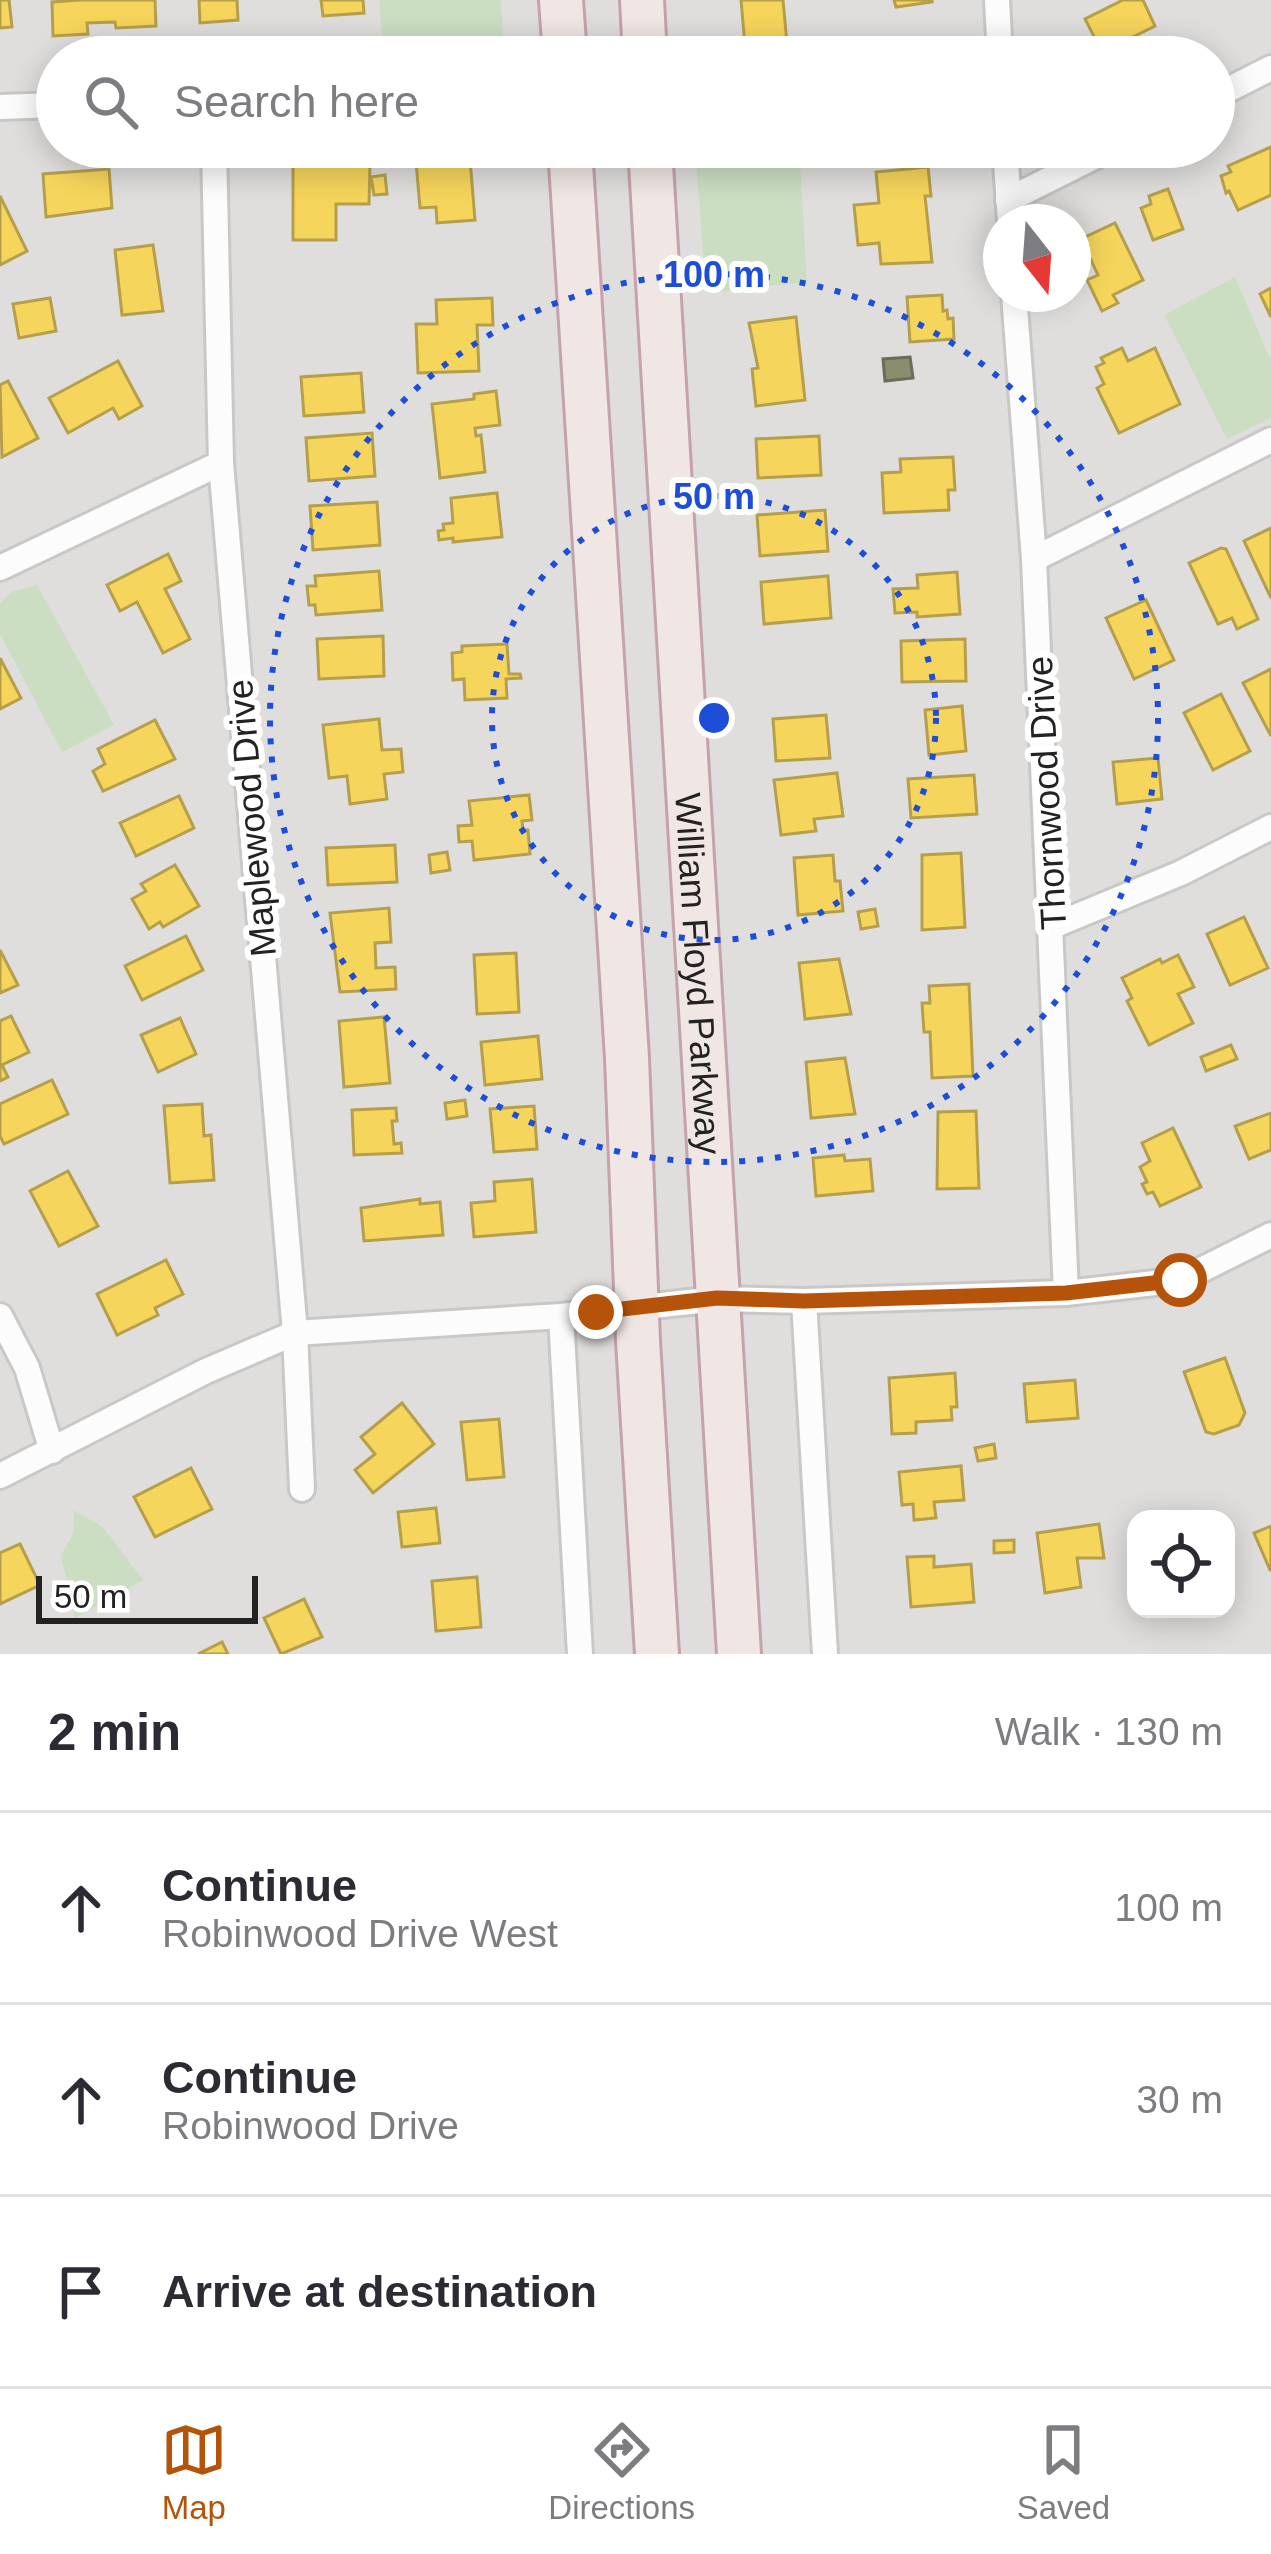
<!DOCTYPE html>
<html lang="en">
<head>
<meta charset="utf-8">
<style>
  :root { --surface:#fff; --page:#f7f7f7; --text:#2b2b33; --muted:#7c7c81; --line:#e1e1e2; --accent:#b45309 }
  body { margin:0; font-family:Arial,sans-serif; background:var(--page); color:var(--text) }
  .controls { position:absolute; right:36px; bottom:36px; display:grid; overflow:hidden; border-radius:24px; box-shadow:0 6px 30px #0003 }
  .controls button { width:108px; height:108px; display:grid; place-items:center; padding:0; border:0; border-bottom:3px solid var(--line); background:var(--surface); color:var(--text); font:60px sans-serif }
  .compass { position:absolute; left:983px; top:204px; width:108px; height:108px; border-radius:50%; background:var(--surface); box-shadow:0 6px 30px #0003; rotate:163deg }
  .scale { position:absolute; left:36px; bottom:30px; width:222px; box-sizing:border-box; padding-left:12px; border:6px solid #222; border-top:0; font-size:33px; line-height:42px; white-space:nowrap; color:#222; -webkit-text-stroke:9px #fff; paint-order:stroke }
  .stop { position:absolute; width:36px; height:36px; margin:-27px; border:9px solid #b45309; border-radius:50%; background:#fff }
  .stop.end { background:#b45309; border-color:#fff; box-shadow:0 3px 12px #0008 }
  .list { margin:0; padding:0; list-style:none }
  h2 { display:flex; justify-content:space-between; align-items:center; height:156px; margin:0; padding:0 48px; font-size:51px }
  h2 small { font-size:39px; font-weight:400; color:var(--muted) }
  .list li { display:grid; grid-template-columns:78px 1fr auto; gap:36px; align-items:center; box-sizing:border-box; height:192px; padding:0 48px; border-top:3px solid var(--line) }
  .list b { display:block; font-size:45px; white-space:nowrap }
  .list p { margin:0; font-size:39px; white-space:nowrap; color:var(--muted) }
  .list em { font-size:39px; font-style:normal; color:var(--muted) }
  .icon { flex:none; width:66px; height:66px; fill:none; stroke:currentColor; stroke-width:2; stroke-linecap:round; stroke-linejoin:round }
  .map { position:relative; flex:none; width:1271px; height:1654px; overflow:hidden }
  .search { position:absolute; background:var(--surface); box-shadow:0 6px 30px #0003; left:36px; right:36px; top:36px; height:132px; display:flex; align-items:center; gap:30px; box-sizing:border-box; padding:0 42px; border-radius:66px; color:var(--muted); font-size:45px }
  .sheet { height:732px; background:var(--surface) }
  nav { display:flex; justify-content:space-around; align-items:center; box-sizing:border-box; height:168px; border-top:3px solid var(--line); background:var(--surface); font-size:33px; color:var(--muted) }
  nav a { display:grid; justify-items:center; gap:6px }
  nav .on { color:var(--accent) }
  .map>svg:first-child { display:block }
  .residential { fill:#dfdedc; fill-rule:evenodd }
  .forest { fill:#cbdec1 }
  .homes { fill:#f6d55c; stroke:#b69f4b; stroke-width:3 }
  .industry { fill:#8c8c6e; stroke:#6c6c57; stroke-width:3 }
  .lines { fill:none; stroke-linecap:round; stroke-linejoin:round }
  .minor-casing { stroke:#c9c8c7; stroke-width:30 }
  .trunk-casing { stroke:#c5a2ac; stroke-width:48 }
  .minor { stroke:#fdfcfc; stroke-width:24 }
  .trunk { stroke:#f0e6e4; stroke-width:42 }
  .route { stroke:#b45309; stroke-width:15 }
  .ring { fill:none; stroke:#1d4ed8; stroke-width:6; stroke-dasharray:6 12 }
  .labels { text-anchor:middle; stroke-width:12; stroke-linejoin:round; paint-order:stroke }
  .street-label { font-size:36px; fill:#222; stroke:#fff }
  .centre { fill:#1d4ed8; stroke:#fff; stroke-width:6 }
  .ring-label { font-size:36px; text-anchor:middle; font-weight:bold; fill:#1d4ed8; stroke:#fff; stroke-width:12; stroke-linejoin:round; paint-order:stroke }
</style>
</head>
<body>
<div class="map">
<svg width="1271" height="1654" viewBox="0 0 1271 1654">
  <rect width="100%" height="100%" fill="#f0eeeb"/>
  <!-- residential -->
  <path class="residential" d="M0,0H1271V1654H0ZM57,57H1214V147H57ZM1001,222H1073V294H1001ZM1136,1519H1226V1609H1136Z"/>
  <!-- forest -->
  <g class="forest">
    <polygon points="379,0 501,0 504,52 384,57"/>
    <polygon points="695,147 799,147 807,282 706,293"/>
    <polygon points="1235,277 1271,361 1271,418 1227,439 1164,315"/>
    <polygon points="37,585 114,725 62,752 0,634 0,604 11,592"/>
    <polygon points="73,1510 103,1527 143,1580 75,1618 61,1555 74,1532"/>
  </g>
  <!-- homes -->
  <g class="homes">
    <polygon points="0,0 9,0 12,27 0,28"/>
    <polygon points="81,0 155,0 156,26 116,28 115,22 87,23 88,34 53,36 52,2"/>
    <polygon points="199,0 237,0 238,20 200,23"/>
    <polygon points="321,0 363,0 364,13 323,16"/>
    <polygon points="741,0 783,0 787,43 745,46"/>
    <polygon points="894,0 932,0 932,2 896,7"/>
    <polygon points="1123,0 1143,0 1155,26 1102,52 1085,19"/>
    <polygon points="469,147 475,220 437,223 436,207 420,208 415,150"/>
    <polygon points="1271,147 1271,195 1238,210 1229,191 1226,193 1221,176 1231,172 1228,166"/>
    <polygon points="293,162 370,163 369,204 336,204 336,240 293,240"/>
    <polygon points="928,167 931,196 925,196 932,262 881,264 879,243 858,245 854,205 879,203 876,172"/>
    <polygon points="109,169 112,208 46,217 43,174"/>
    <polygon points="385,175 387,194 374,195 371,177"/>
    <polygon points="1168,189 1183,229 1153,240 1141,208 1151,204 1149,196"/>
    <polygon points="0,196 27,251 0,265"/>
    <polygon points="1115,223 1143,280 1113,295 1118,303 1102,311 1087,280 1098,275 1081,239"/>
    <polygon points="153,245 163,311 122,315 115,250"/>
    <polygon points="1271,288 1271,317 1260,294"/>
    <polygon points="942,295 943,311 947,310 948,319 953,318 954,339 910,342 907,297"/>
    <polygon points="50,298 56,331 19,338 13,304"/>
    <polygon points="492,298 493,325 477,325 479,371 418,373 416,324 437,324 436,300"/>
    <polygon points="796,317 805,400 756,406 752,369 758,368 749,323"/>
    <polygon points="1122,348 1128,361 1155,348 1180,404 1119,433 1097,388 1104,384 1096,367 1104,363 1101,358"/>
    <polygon points="118,361 142,406 119,419 113,408 68,433 49,398"/>
    <polygon points="361,373 364,412 304,416 301,377"/>
    <polygon points="8,381 38,438 2,457 0,385"/>
    <polygon points="496,391 500,425 475,428 476,436 481,435 485,472 440,478 432,404 474,399 474,394"/>
    <polygon points="372,433 375,476 309,481 306,438"/>
    <polygon points="819,436 821,475 758,478 756,439"/>
    <polygon points="953,457 955,490 948,490 949,510 884,513 882,473 901,472 900,459"/>
    <polygon points="497,493 502,537 453,542 453,538 439,540 438,531 444,530 443,524 453,523 451,498"/>
    <polygon points="377,502 380,545 313,550 310,506"/>
    <polygon points="825,510 828,551 760,556 757,515"/>
    <polygon points="1271,528 1271,598 1244,541"/>
    <polygon points="1221,548 1226,549 1258,619 1237,629 1232,618 1218,624 1189,563"/>
    <polygon points="168,554 181,581 165,589 190,639 163,653 137,602 120,611 107,585"/>
    <polygon points="379,571 382,610 316,615 315,605 309,605 307,586 316,586 315,576"/>
    <polygon points="957,572 960,614 917,617 917,612 895,613 893,589 918,588 917,575"/>
    <polygon points="828,576 831,618 764,624 761,582"/>
    <polygon points="1146,600 1174,660 1134,679 1106,618"/>
    <polygon points="383,636 384,676 319,679 317,639"/>
    <polygon points="965,639 966,681 902,682 901,641"/>
    <polygon points="507,644 509,674 520,674 521,678 506,679 507,698 465,700 464,679 453,680 452,653 462,652 462,646"/>
    <polygon points="0,658 21,698 0,709"/>
    <polygon points="1271,669 1271,736 1243,683"/>
    <polygon points="1221,694 1250,751 1213,770 1184,713"/>
    <polygon points="962,706 966,751 929,755 925,710"/>
    <polygon points="826,715 830,758 776,761 773,719"/>
    <polygon points="379,719 382,750 401,749 403,772 384,774 387,799 350,804 347,776 329,778 323,725"/>
    <polygon points="155,720 175,759 103,791 93,771 105,764 98,749"/>
    <polygon points="1158,758 1162,799 1117,804 1113,762"/>
    <polygon points="837,773 843,816 814,819 816,831 781,835 774,780"/>
    <polygon points="974,775 977,814 911,818 908,779"/>
    <polygon points="529,795 532,820 522,821 523,830 528,830 530,854 474,860 472,841 459,842 458,826 472,825 469,801"/>
    <polygon points="179,796 194,828 136,856 120,823"/>
    <polygon points="395,845 397,882 328,885 326,848"/>
    <polygon points="447,852 450,870 431,873 429,855"/>
    <polygon points="961,853 965,927 922,930 922,855"/>
    <polygon points="833,855 835,881 840,881 843,911 798,915 794,858"/>
    <polygon points="175,865 199,906 163,927 160,922 149,929 132,899 146,891 141,884"/>
    <polygon points="389,908 391,942 375,943 376,968 395,967 396,989 340,992 330,913"/>
    <polygon points="875,909 878,926 861,929 858,912"/>
    <polygon points="1244,917 1268,968 1230,985 1207,934"/>
    <polygon points="186,936 203,970 142,1000 125,966"/>
    <polygon points="0,950 18,985 0,993"/>
    <polygon points="516,953 519,1012 477,1014 474,955"/>
    <polygon points="1178,955 1194,987 1178,994 1193,1023 1149,1045 1127,1001 1132,998 1122,978 1160,959 1162,963"/>
    <polygon points="839,959 851,1014 805,1019 799,963"/>
    <polygon points="969,984 973,1076 932,1078 930,1032 924,1032 922,1003 930,1003 929,986"/>
    <polygon points="11,1016 29,1052 2,1065 8,1077 0,1081 0,1021"/>
    <polygon points="384,1017 390,1083 344,1087 339,1021"/>
    <polygon points="180,1018 196,1054 158,1072 141,1035"/>
    <polygon points="538,1036 542,1079 485,1085 481,1042"/>
    <polygon points="1231,1045 1237,1059 1206,1071 1201,1057"/>
    <polygon points="845,1058 855,1114 811,1118 806,1062"/>
    <polygon points="52,1080 68,1114 4,1144 0,1136 0,1104"/>
    <polygon points="465,1100 467,1116 447,1119 445,1103"/>
    <polygon points="202,1104 204,1136 211,1135 214,1180 170,1183 164,1106"/>
    <polygon points="534,1106 537,1149 494,1152 490,1109"/>
    <polygon points="396,1108 397,1121 392,1121 394,1144 401,1143 402,1153 354,1155 352,1110"/>
    <polygon points="976,1111 979,1188 937,1189 938,1112"/>
    <polygon points="1271,1113 1271,1150 1249,1159 1235,1126"/>
    <polygon points="1173,1128 1201,1187 1160,1206 1153,1192 1147,1194 1142,1184 1147,1182 1140,1167 1150,1161 1142,1143"/>
    <polygon points="844,1155 845,1161 870,1159 873,1191 816,1196 813,1158"/>
    <polygon points="68,1171 98,1226 59,1246 30,1191"/>
    <polygon points="532,1179 536,1232 474,1237 471,1203 495,1201 494,1182"/>
    <polygon points="420,1199 420,1204 440,1202 443,1235 364,1241 361,1208"/>
    <polygon points="166,1260 183,1294 155,1308 158,1315 117,1335 97,1294"/>
    <polygon points="1225,1358 1245,1413 1239,1425 1214,1434 1206,1432 1184,1372"/>
    <polygon points="955,1373 957,1407 951,1407 952,1420 916,1422 916,1433 892,1434 889,1378"/>
    <polygon points="1075,1380 1078,1418 1027,1422 1024,1384"/>
    <polygon points="402,1403 434,1444 373,1493 355,1470 375,1454 361,1437"/>
    <polygon points="499,1419 504,1477 467,1480 461,1422"/>
    <polygon points="994,1444 996,1458 978,1461 975,1448"/>
    <polygon points="961,1466 964,1500 934,1502 936,1518 914,1520 913,1504 902,1505 899,1472"/>
    <polygon points="191,1468 212,1509 155,1537 134,1497"/>
    <polygon points="436,1508 440,1543 402,1547 398,1512"/>
    <polygon points="1099,1524 1104,1558 1077,1558 1081,1587 1045,1593 1037,1533"/>
    <polygon points="1271,1526 1271,1570 1270,1570 1254,1533"/>
    <polygon points="1014,1540 1014,1552 994,1553 994,1541"/>
    <polygon points="20,1544 40,1585 0,1604 0,1553"/>
    <polygon points="934,1556 934,1567 971,1564 974,1602 911,1607 907,1557"/>
    <polygon points="477,1577 481,1627 436,1631 432,1581"/>
    <polygon points="304,1599 322,1637 281,1654 264,1618"/>
    <polygon points="222,1642 228,1654 198,1654"/>
  </g>
  <!-- industry -->
  <g class="industry">
    <polygon points="899,47 901,57 866,57 865,53"/>
    <polygon points="910,357 913,378 885,381 883,359"/>
  </g>
  <g class="lines">
    <defs>
      <g id="minor">
        <polyline points="997,0 1000,57"/>
        <polyline points="1214,97 1271,68"/>
        <polyline points="0,107 57,105"/>
        <polyline points="214,147 221,463 295,1333 302,1489"/>
        <polyline points="1005,147 1010,222"/>
        <polyline points="1008,200 1114,147"/>
        <polyline points="1014,294 1034,559 1066,1293"/>
        <polyline points="1034,559 1271,440"/>
        <polyline points="0,568 221,463"/>
        <polyline points="1053,926 1181,873 1271,827"/>
        <polyline points="804,1301 825,1654"/>
        <polyline points="0,1316 27,1368 52,1451"/>
        <polyline points="561,1316 580,1654"/>
        <polyline points="0,1476 206,1371 295,1333 561,1316 717,1299 804,1301 1066,1293 1181,1280 1271,1235"/>
      </g>
      <g id="trunk">
        <polyline points="561,0 565,57"/>
        <polyline points="642,0 645,57"/>
        <polyline points="570,147 627,1058 638,1341 657,1654"/>
        <path id="s1" d="M650,147L739,1654"/>
      </g>
    </defs>
    <!-- minor casing -->
    <use href="#minor" class="minor-casing"/>
    <!-- trunk casing -->
    <use href="#trunk" class="trunk-casing"/>
    <!-- minor -->
    <use href="#minor" class="minor"/>
    <!-- trunk -->
    <use href="#trunk" class="trunk"/>
  </g>
  <g class="lines">
    <!-- route -->
    <polyline class="route" points="596,1312 717,1298 804,1301 1066,1293 1180,1280"/>
  </g>
  <!-- distance rings -->
  <g class="ring">
    <circle cx="714" cy="718" r="222"/>
    <circle cx="714" cy="718" r="444"/>
  </g>
  <g class="labels">
    <!-- street labels -->
    <g class="street-label">
      <text transform="translate(1046 793) rotate(-93)" y="13">Thornwood Drive</text>
      <text transform="translate(251 818) rotate(-95)" y="13">Maplewood Drive</text>
      <text dy="13" stroke="none"><textPath href="#s1" startOffset="828">William Floyd Parkway</textPath></text>
    </g>
  </g>
  <circle cx="714" cy="718" r="18" class="centre"/>
  <g class="ring-label">
    <text x="714" y="287">100 m</text>
    <text x="714" y="509">50 m</text>
  </g>
</svg>
<div class="controls">
<button><svg class="icon" aria-label="locate" viewBox="0 0 24 24"><circle cx="12" cy="12" r="6"/><path d="M12 2v4M12 18v4M2 12h4M18 12h4"/></svg></button>
</div>
<svg class="compass" viewBox="-18 -18 36 36"><path d="M0-13l5 13h-10z" fill="#e53935"/><path d="M0 13l5-13h-10z" fill="#7c7c81"/></svg>
<div class="scale">50 m</div>
<div class="stop" style="left:1180px;top:1280px"></div>
<div class="stop end" style="left:596px;top:1312px"></div>
<div class="search"><svg class="icon" aria-label="search" viewBox="0 0 24 24"><circle cx="10" cy="10" r="6"/><path d="M15 15l6 6"/></svg>Search here</div>
</div>
<section class="sheet">
<h2>2 min<small>Walk · 130 m</small></h2>
<ul class="list">
<li><svg class="icon" aria-label="ahead" viewBox="0 0 24 24"><path d="M12 20V5M6 11l6-6 6 6"/></svg><div><b>Continue</b><p>Robinwood Drive West</p></div><em>100 m</em></li>
<li><svg class="icon" aria-label="ahead" viewBox="0 0 24 24"><path d="M12 20V5M6 11l6-6 6 6"/></svg><div><b>Continue</b><p>Robinwood Drive</p></div><em>30 m</em></li>
<li><svg class="icon" aria-label="arrive" viewBox="0 0 24 24"><path d="M6 21V4h12l-3 4 3 4H6"/></svg><div><b>Arrive at destination</b></div></li>
</ul>
</section>
<nav>
<a class="on"><svg class="icon" aria-label="map" viewBox="0 0 24 24"><path d="M3 6l6-2 6 2 6-2v14l-6 2-6-2-6 2zM9 4v14M15 6v14"/></svg>Map</a>
<a><svg class="icon" aria-label="directions" viewBox="0 0 24 24"><path d="M12 3l9 9-9 9-9-9zM9 14v-3h6M13 9l2 2-2 2"/></svg>Directions</a>
<a><svg class="icon" aria-label="saved" viewBox="0 0 24 24"><path d="M7 4h10v16l-5-4-5 4z"/></svg>Saved</a>
</nav>
</body>
</html>
